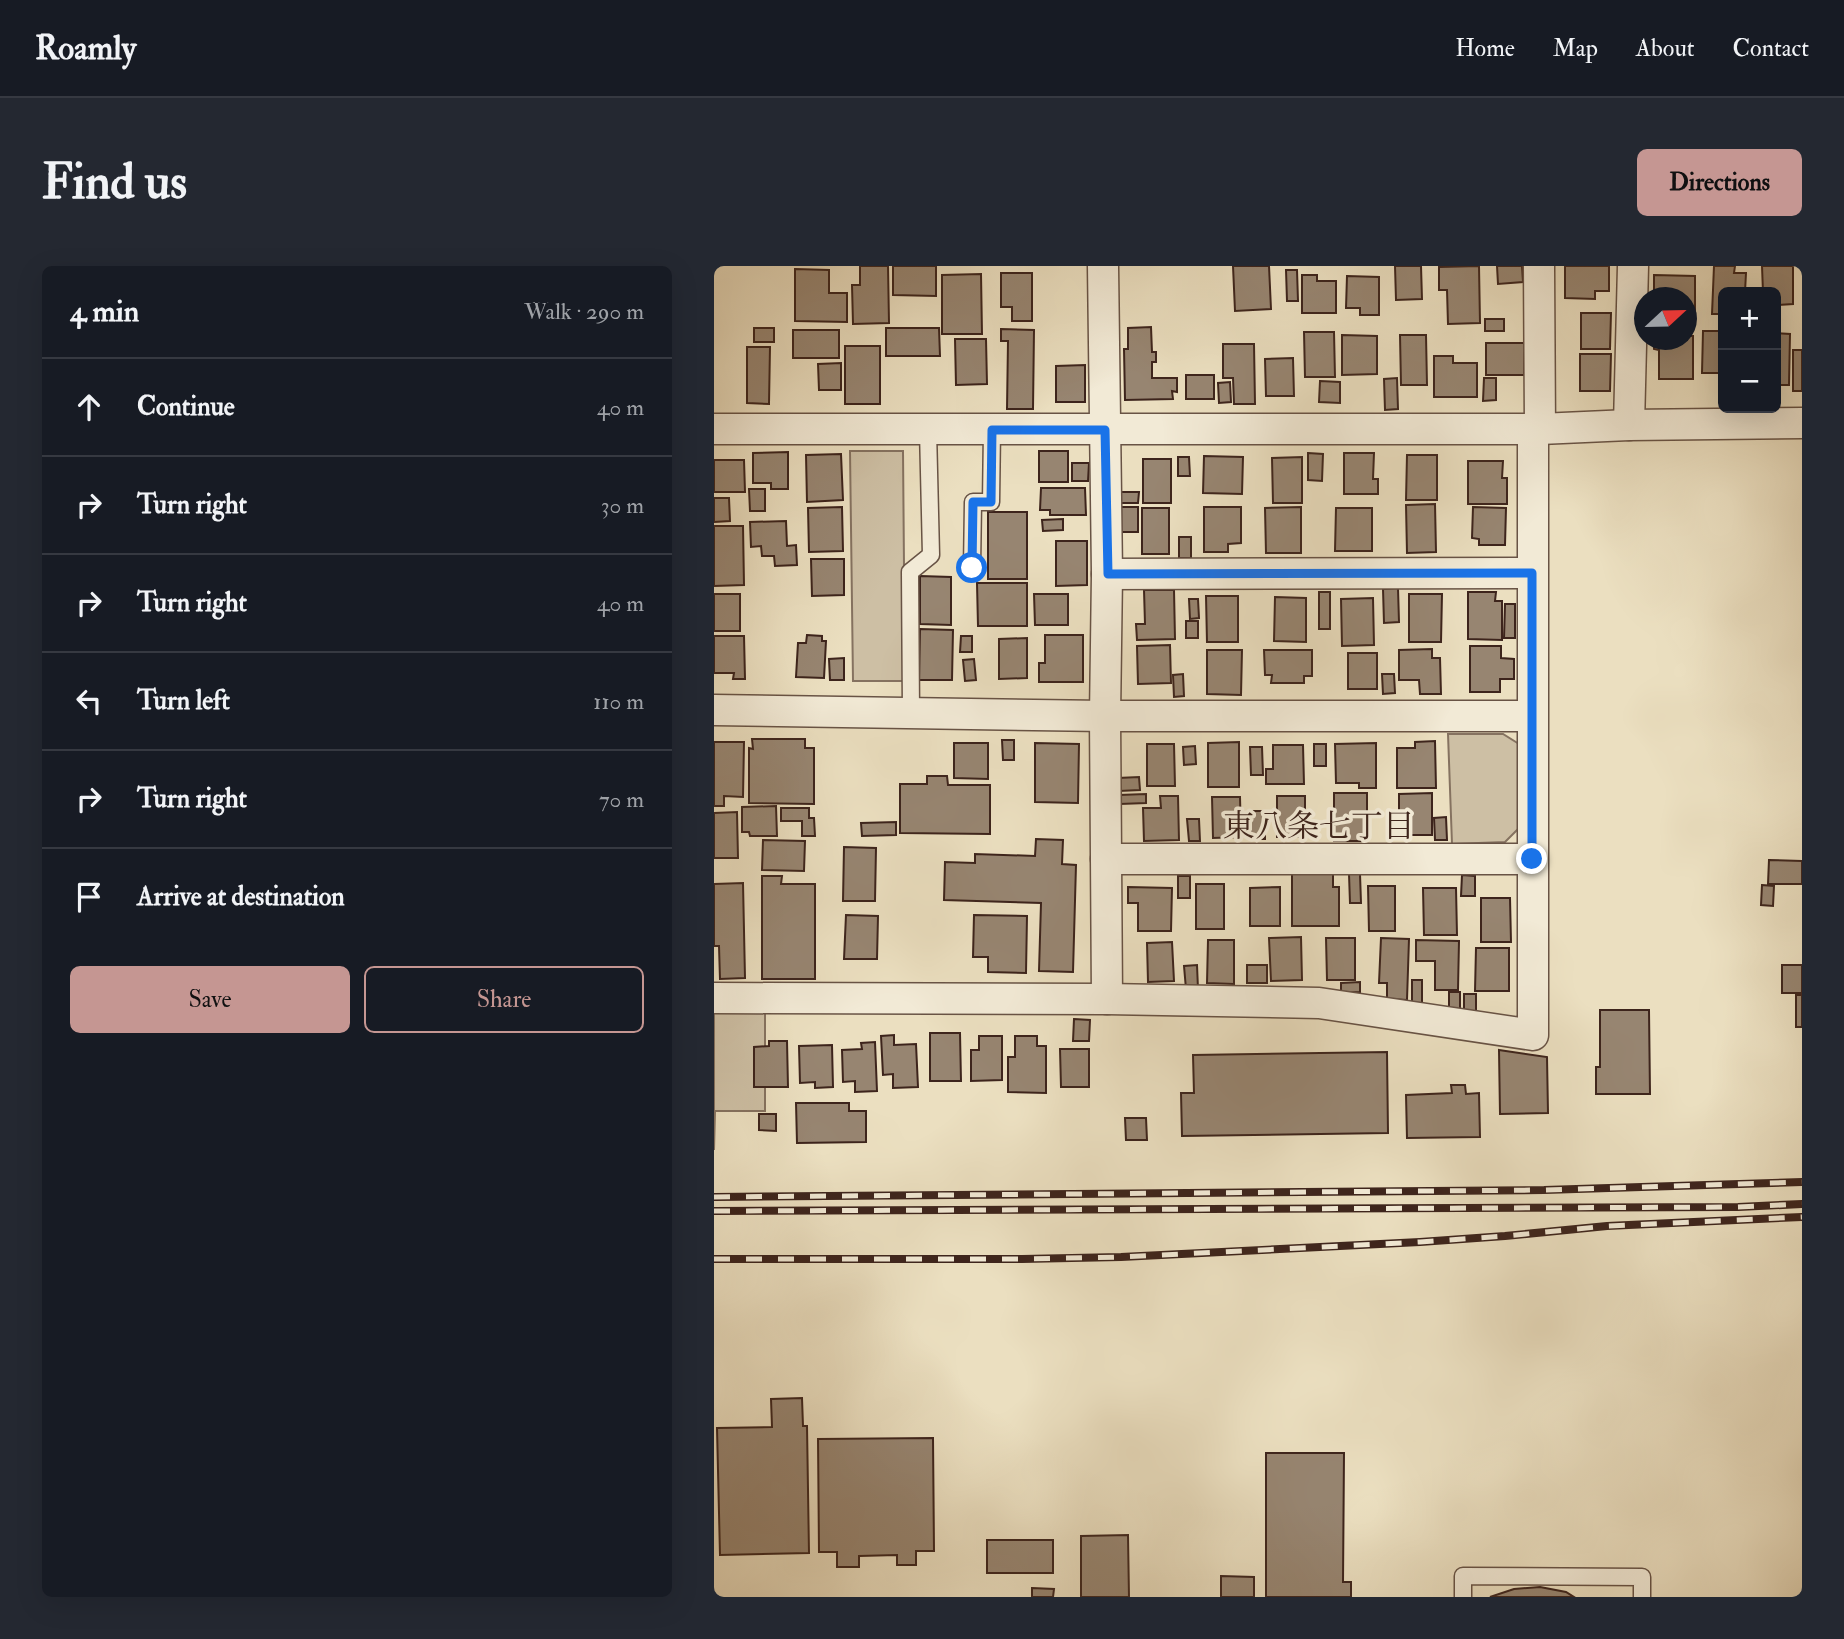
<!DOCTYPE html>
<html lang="en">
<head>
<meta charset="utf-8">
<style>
  :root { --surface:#171b24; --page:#242831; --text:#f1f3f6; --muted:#9ea1a6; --line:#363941; --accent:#c59692 }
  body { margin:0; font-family:"IM FELL Double Pica","Noto Serif JP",serif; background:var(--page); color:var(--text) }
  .controls { position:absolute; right:21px; top:21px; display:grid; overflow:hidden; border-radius:10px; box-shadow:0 7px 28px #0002 }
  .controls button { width:63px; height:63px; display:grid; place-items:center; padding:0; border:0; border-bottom:2px solid var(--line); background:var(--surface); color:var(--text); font:35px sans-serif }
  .compass { position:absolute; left:920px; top:21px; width:63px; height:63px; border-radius:50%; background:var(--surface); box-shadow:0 7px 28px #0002; rotate:68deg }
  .stop { position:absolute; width:21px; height:21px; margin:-16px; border:5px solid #1a73e8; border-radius:50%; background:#fff }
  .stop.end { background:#1a73e8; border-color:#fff; box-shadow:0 2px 7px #0008 }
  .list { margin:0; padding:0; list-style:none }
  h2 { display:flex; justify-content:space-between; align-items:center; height:91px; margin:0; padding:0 28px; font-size:30px }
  h2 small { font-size:23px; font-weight:400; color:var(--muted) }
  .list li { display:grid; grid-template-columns:46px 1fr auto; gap:21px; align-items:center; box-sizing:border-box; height:98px; padding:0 28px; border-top:2px solid var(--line) }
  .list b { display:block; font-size:26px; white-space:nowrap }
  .list em { font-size:23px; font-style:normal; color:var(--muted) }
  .actions { display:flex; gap:14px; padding:21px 28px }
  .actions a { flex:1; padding:16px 0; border:2px solid var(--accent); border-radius:10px; text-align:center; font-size:24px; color:var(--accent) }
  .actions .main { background:var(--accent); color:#111 }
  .icon { flex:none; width:38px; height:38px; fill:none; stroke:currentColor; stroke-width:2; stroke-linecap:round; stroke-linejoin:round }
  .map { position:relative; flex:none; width:1088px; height:1331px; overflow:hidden; border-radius:10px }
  header { display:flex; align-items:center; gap:42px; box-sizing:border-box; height:98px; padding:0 35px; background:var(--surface); border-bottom:2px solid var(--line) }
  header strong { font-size:33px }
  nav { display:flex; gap:38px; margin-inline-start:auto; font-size:24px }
  .intro { display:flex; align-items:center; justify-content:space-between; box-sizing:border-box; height:168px; padding:0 42px }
  h1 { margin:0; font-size:49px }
  .button { padding:18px 32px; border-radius:10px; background:var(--accent); color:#111; font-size:24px; font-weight:700 }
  main { display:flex; gap:42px; padding:0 42px }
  aside { flex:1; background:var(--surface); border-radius:10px; box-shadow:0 7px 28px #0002 }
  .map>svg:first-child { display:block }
  .green { fill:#cdbfa4; stroke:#857260; stroke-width:2 }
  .building { fill:#978571; stroke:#3d241c; stroke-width:2 }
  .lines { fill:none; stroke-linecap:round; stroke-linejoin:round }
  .lane-casing { stroke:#685345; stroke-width:19 }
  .street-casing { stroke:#685345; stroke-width:33 }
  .lane { stroke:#f2ead6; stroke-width:16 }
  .street { stroke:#f2ead6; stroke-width:30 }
  .rail-casing { stroke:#3d241c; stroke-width:8 }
  .rail { stroke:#f2ead6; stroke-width:5; stroke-dasharray:16; stroke-linecap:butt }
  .route { stroke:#1a73e8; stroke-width:9 }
  .labels { text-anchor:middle; stroke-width:7; stroke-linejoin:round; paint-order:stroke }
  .neighbourhood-label { font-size:32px; fill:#3d241c; stroke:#f2ead6 }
</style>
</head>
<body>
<header>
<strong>Roamly</strong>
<nav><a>Home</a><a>Map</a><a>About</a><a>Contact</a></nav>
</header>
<div class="intro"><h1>Find us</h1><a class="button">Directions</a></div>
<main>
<aside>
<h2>4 min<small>Walk · 290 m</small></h2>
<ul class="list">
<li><svg class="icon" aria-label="ahead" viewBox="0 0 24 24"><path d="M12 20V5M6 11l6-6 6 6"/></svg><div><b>Continue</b></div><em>40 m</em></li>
<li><svg class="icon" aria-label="right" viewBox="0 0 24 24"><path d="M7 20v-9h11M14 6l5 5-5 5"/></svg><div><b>Turn right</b></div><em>30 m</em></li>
<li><svg class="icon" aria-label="right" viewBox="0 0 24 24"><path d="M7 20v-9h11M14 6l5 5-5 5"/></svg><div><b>Turn right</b></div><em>40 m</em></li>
<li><svg class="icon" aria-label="left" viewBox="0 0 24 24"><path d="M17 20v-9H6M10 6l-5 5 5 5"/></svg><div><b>Turn left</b></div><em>110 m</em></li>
<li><svg class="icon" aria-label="right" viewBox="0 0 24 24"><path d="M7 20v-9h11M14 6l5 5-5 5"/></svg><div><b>Turn right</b></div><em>70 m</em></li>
<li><svg class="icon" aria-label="arrive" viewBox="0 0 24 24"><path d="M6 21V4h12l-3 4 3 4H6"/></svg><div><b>Arrive at destination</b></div></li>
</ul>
<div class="actions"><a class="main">Save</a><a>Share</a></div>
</aside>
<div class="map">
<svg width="1088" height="1331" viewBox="0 0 1088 1331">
  <rect width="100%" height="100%" fill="#ebdfc0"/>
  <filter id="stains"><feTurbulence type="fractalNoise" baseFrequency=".00286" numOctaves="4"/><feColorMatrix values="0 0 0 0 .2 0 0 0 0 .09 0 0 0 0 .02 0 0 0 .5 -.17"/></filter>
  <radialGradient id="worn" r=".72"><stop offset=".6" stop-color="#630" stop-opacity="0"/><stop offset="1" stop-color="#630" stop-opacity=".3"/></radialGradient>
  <!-- green -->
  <g class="green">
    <polygon points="136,185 189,185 191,415 139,415"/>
    <polygon points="734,468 789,468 805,478 805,562 791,576 738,578"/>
    <polygon points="0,731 51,732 51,845 1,845 0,884"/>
  </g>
  <!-- building -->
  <g class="building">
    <polygon points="146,0 174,0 175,57 139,58 138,19 146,19"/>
    <polygon points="179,0 222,0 222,30 179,29"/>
    <polygon points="519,0 555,0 557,43 521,45"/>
    <polygon points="681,0 707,0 708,33 682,34"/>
    <polygon points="765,0 766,57 734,58 733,24 725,24 725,1"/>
    <polygon points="783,0 808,0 809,16 784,18"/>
    <polygon points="851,0 895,0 895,25 881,25 881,33 851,32"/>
    <polygon points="1000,0 1021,0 1020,7 1032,7 1031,26 1009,26 1009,48 998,48"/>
    <polygon points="1048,0 1079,0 1079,38 1062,39 1062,26 1049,26"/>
    <polygon points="81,3 115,4 115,27 133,27 133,56 81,55"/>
    <polygon points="572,4 583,4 584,35 573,35"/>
    <polygon points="287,7 318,7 318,55 298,55 298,41 287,41"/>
    <polygon points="267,8 268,68 228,68 228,9"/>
    <polygon points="588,9 603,9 603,15 622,15 622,47 588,47"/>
    <polygon points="940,9 981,10 981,44 973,44 973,32 940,32"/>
    <polygon points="633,10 665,11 665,49 646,49 646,42 632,42"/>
    <polygon points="867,47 897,47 896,83 867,83"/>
    <rect x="771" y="53" width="19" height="12"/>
    <polygon points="437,61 438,86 442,86 442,96 438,96 438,112 463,112 463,126 458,125 459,133 411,134 410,83 414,83 414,62"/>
    <rect x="40" y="62" width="20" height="14"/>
    <polygon points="172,62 225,62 226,90 172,90"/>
    <polygon points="287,63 320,64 319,143 293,143 294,75 287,75"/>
    <rect x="79" y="64" width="46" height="28"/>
    <polygon points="989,65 1009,65 1009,117 1005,117 1005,107 988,107"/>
    <polygon points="590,66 620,66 621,111 591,111"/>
    <polygon points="1062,67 1076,68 1075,119 1062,119"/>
    <polygon points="628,69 663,70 663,108 628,109"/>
    <polygon points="686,69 712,69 713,119 687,119"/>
    <polygon points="973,70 979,70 979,113 945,113 945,84 940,83 940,74 973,74"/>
    <polygon points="241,73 272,73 273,118 242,119"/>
    <rect x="772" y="77" width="38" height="32"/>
    <polygon points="509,78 540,78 541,138 520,138 519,112 509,112"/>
    <rect x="131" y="80" width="35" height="58"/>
    <polygon points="33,81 56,81 55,138 33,137"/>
    <rect x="1079" y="84" width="9" height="41"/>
    <polygon points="866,88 897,88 896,125 866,125"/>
    <polygon points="720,90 739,90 739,97 763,97 763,131 720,131"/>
    <polygon points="579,92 580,130 552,130 551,93"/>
    <polygon points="127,97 127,124 105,124 104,98"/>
    <polygon points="371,99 371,136 342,136 342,100"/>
    <rect x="472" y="109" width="28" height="24"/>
    <polygon points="683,112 684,143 671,144 670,113"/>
    <polygon points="770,112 782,112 782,134 769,135"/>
    <polygon points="606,115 626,116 626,137 605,136"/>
    <polygon points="516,116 517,136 505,137 504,117"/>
    <rect x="325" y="185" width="29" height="31"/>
    <polygon points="74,186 74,223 57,223 57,217 39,217 39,187"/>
    <polygon points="594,187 609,188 608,215 594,214"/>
    <polygon points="630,187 660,187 659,213 664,213 664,228 630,228"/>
    <polygon points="127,188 129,234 93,236 92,189"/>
    <polygon points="693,189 723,189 723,234 692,234"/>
    <polygon points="490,190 529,191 528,228 489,227"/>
    <polygon points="464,191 475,191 476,210 464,210"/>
    <polygon points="588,191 588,237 559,237 558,192"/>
    <rect x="429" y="193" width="28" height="44"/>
    <polygon points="0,194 30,194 31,226 0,226"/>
    <polygon points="754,195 789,195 788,212 793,212 793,238 754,238"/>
    <polygon points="358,197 375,197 374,215 358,215"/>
    <polygon points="327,222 371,222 372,249 336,249 336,244 326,244"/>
    <polygon points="35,223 51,223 51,245 36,245"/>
    <polygon points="406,226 425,226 424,237 406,237"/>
    <polygon points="0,232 15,232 16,255 0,256"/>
    <polygon points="721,238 722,286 693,287 692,239"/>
    <polygon points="128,241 129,285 95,286 94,242"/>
    <rect x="406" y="241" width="18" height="25"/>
    <polygon points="490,241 527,241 527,277 514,278 514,286 490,286"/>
    <polygon points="587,241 587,287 552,287 551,242"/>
    <polygon points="759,241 792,242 791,279 765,279 765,273 758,272"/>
    <rect x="428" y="242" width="27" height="46"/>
    <polygon points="622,242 658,242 658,285 621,285"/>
    <rect x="274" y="246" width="39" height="67"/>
    <polygon points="349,253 349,264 329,265 328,254"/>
    <polygon points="72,255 73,280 82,279 83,299 61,300 60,290 48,290 47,280 37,281 36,256"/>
    <polygon points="0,260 29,260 30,319 0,320"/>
    <rect x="465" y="271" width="12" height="21"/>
    <polygon points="342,275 373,275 373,319 342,320"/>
    <polygon points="97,293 130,293 130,329 98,330"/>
    <polygon points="206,310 237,311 237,359 206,358"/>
    <polygon points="263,317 313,317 313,360 264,360"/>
    <polygon points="684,322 685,356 670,357 669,323"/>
    <polygon points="430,324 460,324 461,373 423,374 422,358 431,358"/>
    <rect x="605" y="326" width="11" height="37"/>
    <polygon points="754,326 782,326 781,335 788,335 788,374 754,373"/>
    <rect x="0" y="328" width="26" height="37"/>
    <polygon points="320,328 354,328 354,359 321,359"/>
    <polygon points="695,328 728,328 727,376 695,376"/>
    <polygon points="492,330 524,330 524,376 493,376"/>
    <polygon points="561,331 592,332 592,376 560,375"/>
    <polygon points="659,332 660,379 628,380 627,333"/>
    <polygon points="475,333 484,333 485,352 476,353"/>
    <polygon points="791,338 801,338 801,372 790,372"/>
    <rect x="472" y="355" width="12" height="17"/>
    <polygon points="206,363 239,364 238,414 205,414"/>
    <polygon points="93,369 108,370 108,375 112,375 110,412 82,411 84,377 92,377"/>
    <polygon points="331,369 369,369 369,416 325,416 325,397 331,397"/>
    <polygon points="0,370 30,370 31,413 19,413 20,407 0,407"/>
    <polygon points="247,370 258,370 258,386 246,386"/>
    <polygon points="313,372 313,412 285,413 285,373"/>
    <polygon points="456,379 457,417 424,418 423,380"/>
    <polygon points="756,380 787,380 787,392 800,393 800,413 786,413 786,426 756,426"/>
    <polygon points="718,383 718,392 726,392 727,428 706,428 705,414 685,414 685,384"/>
    <polygon points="493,384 528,384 527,429 493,428"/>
    <polygon points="550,384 598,384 598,410 590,410 590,417 557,417 558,409 551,409"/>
    <rect x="634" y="387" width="29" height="36"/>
    <polygon points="130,392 130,414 116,414 115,393"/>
    <polygon points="260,393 262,414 251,415 249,394"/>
    <polygon points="469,408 470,430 460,431 459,409"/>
    <polygon points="668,408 680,408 681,427 669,428"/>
    <polygon points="38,473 91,473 91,482 100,482 100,538 35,537 35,482 39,483"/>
    <polygon points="288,474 300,474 300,494 289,494"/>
    <polygon points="721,475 722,522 683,522 683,482 701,482 701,476"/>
    <polygon points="0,476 30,476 29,531 10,530 10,540 0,540"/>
    <polygon points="525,476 525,521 494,521 494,477"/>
    <polygon points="240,477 274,477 274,513 240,512"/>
    <polygon points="321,477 365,478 364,537 321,536"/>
    <polygon points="662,477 662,522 645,522 645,517 622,517 621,478"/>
    <polygon points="433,478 460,478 461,520 433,520"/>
    <rect x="600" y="478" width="12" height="22"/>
    <polygon points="559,479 589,479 590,518 552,518 552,503 559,503"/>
    <polygon points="481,480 482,498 470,499 469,481"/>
    <polygon points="536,481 548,481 549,509 537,509"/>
    <polygon points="213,510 233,510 234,519 276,519 276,568 186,567 186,518 213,518"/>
    <polygon points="425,511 426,524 405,525 404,512"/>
    <rect x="620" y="527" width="33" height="48"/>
    <polygon points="718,527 718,569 685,569 685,528"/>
    <polygon points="432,528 432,537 406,538 405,529"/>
    <polygon points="446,530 464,530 465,574 430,575 429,542 447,542"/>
    <rect x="563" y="530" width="28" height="41"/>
    <polygon points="498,531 526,531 527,571 499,572"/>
    <polygon points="62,540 63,570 36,570 35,566 28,566 28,541"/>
    <polygon points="67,542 95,542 95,552 100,552 101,570 88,570 88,555 67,555"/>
    <polygon points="536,545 551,545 551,573 537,573"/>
    <polygon points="23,546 24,592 0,592 0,547"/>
    <polygon points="732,551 733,574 721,574 720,552"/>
    <polygon points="473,553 485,553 486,575 475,575"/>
    <polygon points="182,556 182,569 148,570 147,557"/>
    <polygon points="322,573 349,574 348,598 362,599 359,706 325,705 327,637 230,634 231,596 261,597 261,588 321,590"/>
    <polygon points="49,574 91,575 90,605 48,604"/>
    <polygon points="130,581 162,582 161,635 129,635"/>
    <polygon points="1055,594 1088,595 1088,618 1054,618"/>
    <polygon points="578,607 619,607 619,621 625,621 625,660 578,660"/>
    <polygon points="635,608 646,608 647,637 636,637"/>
    <polygon points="748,609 761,610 761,630 747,630"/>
    <polygon points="48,610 68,610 67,618 101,618 101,713 48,713"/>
    <rect x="464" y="610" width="12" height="22"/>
    <polygon points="29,617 31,712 6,713 5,680 0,680 0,618"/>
    <rect x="482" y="618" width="28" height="45"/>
    <polygon points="1048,619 1060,620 1059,640 1047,639"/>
    <polygon points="654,620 681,620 681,665 655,665"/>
    <polygon points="414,621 458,622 457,665 424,665 424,637 414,637"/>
    <polygon points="566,621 566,660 536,660 536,622"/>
    <polygon points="709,622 742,622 743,669 710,669"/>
    <polygon points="767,632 796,632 797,676 767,676"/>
    <polygon points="132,649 164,650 163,693 130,693"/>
    <polygon points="260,649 313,650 312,707 274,706 274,691 259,691"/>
    <polygon points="587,671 588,714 557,715 555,672"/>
    <polygon points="612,672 641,672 641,714 613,714"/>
    <polygon points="667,672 695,673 693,734 673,733 673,717 665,717"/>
    <polygon points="494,674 520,674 520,718 493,717"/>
    <polygon points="702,674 745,675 744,724 721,724 721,695 702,695"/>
    <polygon points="458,676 460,715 434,716 433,677"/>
    <polygon points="762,682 795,682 795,725 761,725"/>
    <polygon points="483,699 484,723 472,723 470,700"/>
    <rect x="533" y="699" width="20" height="18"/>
    <rect x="1068" y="699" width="20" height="28"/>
    <rect x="698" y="714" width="10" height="23"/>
    <polygon points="646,716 646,726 627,727 627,717"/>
    <polygon points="735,726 746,726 746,745 735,744"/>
    <rect x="750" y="728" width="12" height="18"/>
    <rect x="1082" y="729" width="6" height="32"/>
    <polygon points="886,744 935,744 936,828 882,828 882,801 886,801"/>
    <polygon points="360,753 376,754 375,775 359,775"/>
    <polygon points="216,767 246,767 247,815 216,815"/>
    <polygon points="180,769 180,779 202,778 204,821 179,822 179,808 169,809 167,770"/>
    <polygon points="265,770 288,770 288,814 257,815 257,784 265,784"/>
    <polygon points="301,770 323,770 323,780 332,780 332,827 294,826 294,791 301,791"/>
    <polygon points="55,775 73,775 74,821 40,821 40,781 55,780"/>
    <polygon points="161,776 163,825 141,826 141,815 129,816 128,784 148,783 147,777"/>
    <polygon points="118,779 119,821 101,822 101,816 86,817 85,780"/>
    <polygon points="346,783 375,783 375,821 347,821"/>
    <polygon points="785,784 833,791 834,847 786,848"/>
    <polygon points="673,786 674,867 468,870 467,827 480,827 479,789"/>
    <polygon points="737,819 751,819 752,828 765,827 766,871 693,872 692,829 738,827"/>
    <polygon points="82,837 135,837 135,845 152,845 152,876 83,877"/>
    <polygon points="45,848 62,848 62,865 45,864"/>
    <polygon points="411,852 432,852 433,874 412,874"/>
    <polygon points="88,1132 89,1160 93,1160 95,1287 6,1289 3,1162 58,1161 57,1133"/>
    <polygon points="219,1172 220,1285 202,1285 202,1299 183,1299 183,1289 145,1290 145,1301 123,1301 123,1286 105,1286 104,1173"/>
    <polygon points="552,1187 630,1187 629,1316 637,1316 637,1331 552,1331"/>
    <polygon points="414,1269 415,1331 367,1331 367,1270"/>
    <rect x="273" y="1274" width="66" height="33"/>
    <polygon points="507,1310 540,1311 540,1331 507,1331"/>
    <polygon points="826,1321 852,1326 860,1331 776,1331 800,1323"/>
    <polygon points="318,1322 340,1323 339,1331 318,1331"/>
  </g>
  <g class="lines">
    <defs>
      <g id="lane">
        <polyline points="258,302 259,236 277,236 278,164"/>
        <polyline points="197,447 196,306 217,289 214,164"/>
        <polyline points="749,1331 749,1310 928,1311 928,1331"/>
      </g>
      <g id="street">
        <polyline points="389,0 393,308 391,450 393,733"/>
        <polyline points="825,0 826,163"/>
        <polyline points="915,159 919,0"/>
        <polyline points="0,163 826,163 915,159 1088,157"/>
        <polyline points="393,308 818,307"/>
        <polyline points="0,444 391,450 818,450"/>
        <polyline points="392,593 818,593"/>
        <polyline points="0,732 393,733 605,737 819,769 819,163"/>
      </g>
    </defs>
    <!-- lane casing -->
    <use href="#lane" class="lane-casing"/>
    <!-- street casing -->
    <use href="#street" class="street-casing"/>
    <!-- lane -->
    <use href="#lane" class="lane"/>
    <!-- street -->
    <use href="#street" class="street"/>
    <defs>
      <g id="rail">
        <polyline points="0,931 830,924 1088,916"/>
        <polyline points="0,945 1024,941 1088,938"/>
        <polyline points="0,993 308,993 407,991 706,976 791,970 893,960 1088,951"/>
      </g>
    </defs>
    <!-- rail casing -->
    <use href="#rail" class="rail-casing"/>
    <!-- rail -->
    <use href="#rail" class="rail"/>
  </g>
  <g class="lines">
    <!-- route -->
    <polyline class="route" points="258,302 259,236 277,236 278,164 391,164 394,308 818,307 818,593"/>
  </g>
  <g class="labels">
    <!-- neighbourhood labels -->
    <g class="neighbourhood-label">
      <text x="605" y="571">東八条七丁目</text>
    </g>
  </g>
  <rect width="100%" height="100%" filter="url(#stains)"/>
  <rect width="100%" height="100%" fill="url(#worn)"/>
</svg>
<div class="controls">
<button>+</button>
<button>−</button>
</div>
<svg class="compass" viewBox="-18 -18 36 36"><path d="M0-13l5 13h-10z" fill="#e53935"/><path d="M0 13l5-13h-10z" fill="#9ea1a6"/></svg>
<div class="stop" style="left:258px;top:302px"></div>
<div class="stop end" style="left:818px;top:593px"></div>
</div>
</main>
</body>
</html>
